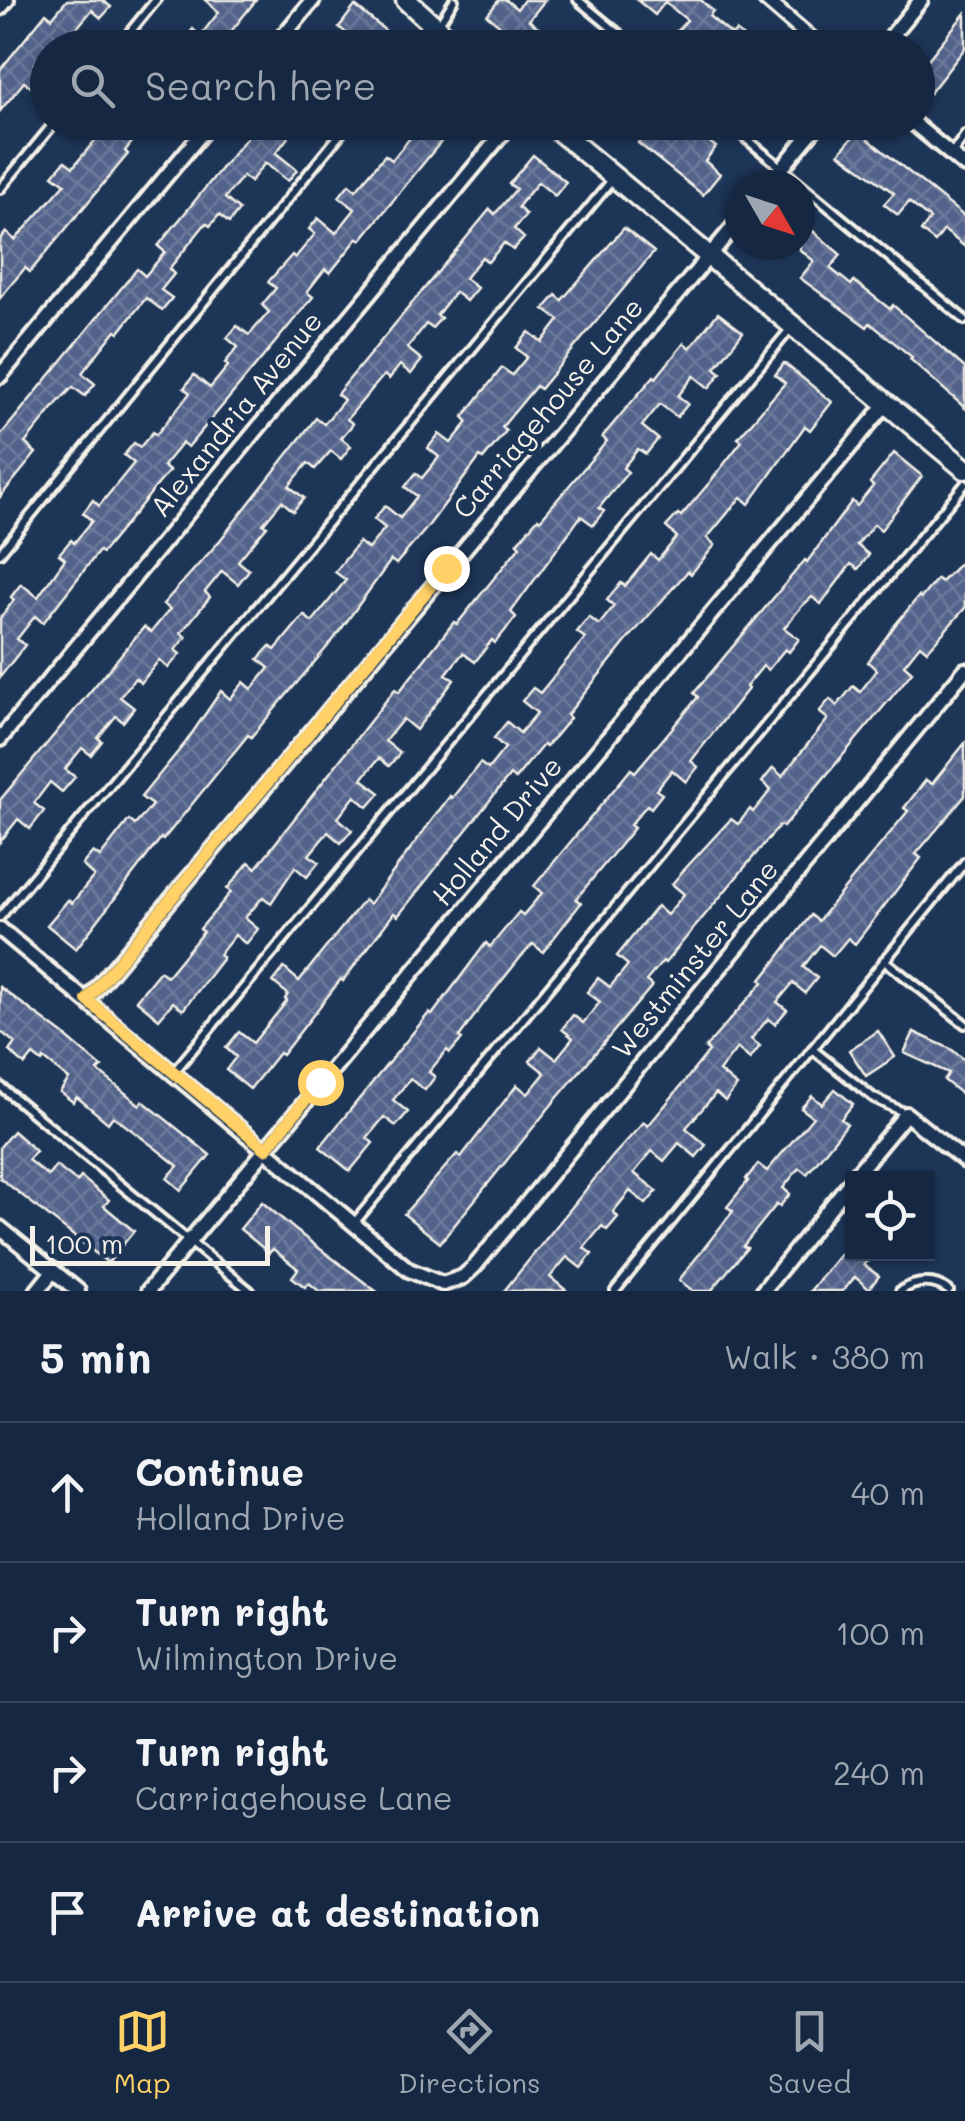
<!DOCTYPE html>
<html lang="en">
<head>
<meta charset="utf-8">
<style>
  :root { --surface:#162841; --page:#23344c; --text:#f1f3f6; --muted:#9ea6b1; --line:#35445a; --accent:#ffd166 }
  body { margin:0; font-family:Mali,sans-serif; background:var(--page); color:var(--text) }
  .controls { position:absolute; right:30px; bottom:30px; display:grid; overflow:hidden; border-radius:0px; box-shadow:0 2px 8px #0004 }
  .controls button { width:90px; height:90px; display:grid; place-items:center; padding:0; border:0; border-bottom:2px solid var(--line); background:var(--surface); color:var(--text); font:50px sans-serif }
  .compass { position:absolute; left:725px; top:170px; width:90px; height:90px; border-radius:50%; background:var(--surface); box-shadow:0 2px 8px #0004; rotate:129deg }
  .scale { position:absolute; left:30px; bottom:25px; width:240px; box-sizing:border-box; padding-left:10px; border:5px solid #f4f1e8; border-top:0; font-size:28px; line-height:35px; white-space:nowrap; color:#f4f1e8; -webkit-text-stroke:8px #1d3557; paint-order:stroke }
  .stop { position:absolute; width:30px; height:30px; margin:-22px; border:8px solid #ffd166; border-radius:50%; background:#fff }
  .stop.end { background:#ffd166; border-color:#fff; box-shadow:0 2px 10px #0008 }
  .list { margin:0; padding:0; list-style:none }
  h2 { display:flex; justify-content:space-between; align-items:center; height:130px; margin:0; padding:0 40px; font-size:42px }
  h2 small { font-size:32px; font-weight:400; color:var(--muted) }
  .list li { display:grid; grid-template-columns:65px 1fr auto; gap:30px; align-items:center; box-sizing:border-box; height:140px; padding:0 40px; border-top:2px solid var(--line) }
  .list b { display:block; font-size:38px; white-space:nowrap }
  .list p { margin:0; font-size:32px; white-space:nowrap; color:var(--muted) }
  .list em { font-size:32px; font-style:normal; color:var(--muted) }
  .icon { flex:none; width:55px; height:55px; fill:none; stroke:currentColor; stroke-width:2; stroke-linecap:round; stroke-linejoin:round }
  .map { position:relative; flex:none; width:965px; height:1291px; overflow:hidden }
  .search { position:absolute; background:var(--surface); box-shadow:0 2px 8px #0004; left:30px; right:30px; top:30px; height:110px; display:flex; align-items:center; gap:25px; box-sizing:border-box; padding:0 35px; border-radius:55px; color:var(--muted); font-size:38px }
  .sheet { height:690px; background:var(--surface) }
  nav { display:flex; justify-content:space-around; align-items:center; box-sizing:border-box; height:140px; border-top:2px solid var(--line); background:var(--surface); font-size:28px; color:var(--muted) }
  nav a { display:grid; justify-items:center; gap:5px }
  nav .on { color:var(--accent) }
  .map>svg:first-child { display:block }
  .building { fill:url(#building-cross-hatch); stroke:#f4f1e8; stroke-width:2.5 }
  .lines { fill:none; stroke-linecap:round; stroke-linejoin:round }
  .lane-casing { stroke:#f4f1e8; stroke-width:14 }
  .street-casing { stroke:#f4f1e8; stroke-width:20 }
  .secondary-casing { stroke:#f4f1e8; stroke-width:25 }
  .lane { stroke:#1d3557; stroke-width:6 }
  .street { stroke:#1d3557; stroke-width:12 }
  .secondary { stroke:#1d3557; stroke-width:18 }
  .route { stroke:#ffd166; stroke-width:12 }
  .labels { text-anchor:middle; stroke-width:8; stroke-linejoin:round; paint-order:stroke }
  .street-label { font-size:28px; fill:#f4f1e8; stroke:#1d3557 }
</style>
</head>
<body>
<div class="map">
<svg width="965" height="1291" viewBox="0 0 965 1291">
  <defs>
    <pattern id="building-cross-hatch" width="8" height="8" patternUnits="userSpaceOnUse" patternTransform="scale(2.5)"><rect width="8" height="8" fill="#53628a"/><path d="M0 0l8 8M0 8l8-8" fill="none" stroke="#6c799a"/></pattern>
  </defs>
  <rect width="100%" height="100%" fill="#1d3557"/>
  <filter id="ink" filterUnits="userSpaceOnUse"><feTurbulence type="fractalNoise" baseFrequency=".01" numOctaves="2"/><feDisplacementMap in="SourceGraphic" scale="20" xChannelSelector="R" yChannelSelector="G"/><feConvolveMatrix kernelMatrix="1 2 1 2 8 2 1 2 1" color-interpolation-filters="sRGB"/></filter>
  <g filter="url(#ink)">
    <!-- building -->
    <g class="building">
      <polygon points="67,0 102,0 111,7 101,18 92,10 60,48 52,41 34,64 48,76 35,90 24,82 0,111 0,70 46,13 52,18"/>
      <polygon points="205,0 256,0 218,48 177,48 193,29 200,36 219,12"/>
      <polygon points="499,0 506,0 517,9 524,0 545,0 529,20 552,39 558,31 578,48 528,48 487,15"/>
      <polygon points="637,0 701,0 713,11 709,16 732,35 736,31 756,48 688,48 673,35 687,20 665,2 655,15"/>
      <polygon points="355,6 387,32 374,48 364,48 339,27"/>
      <polygon points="965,13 965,48 930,93 918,83 918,72"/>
      <polygon points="119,122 148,122 125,151 128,154 30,272 25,268 0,298 0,240 6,232 15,240 65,184 53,175 65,161 73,167 102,132 107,137"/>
      <polygon points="268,122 289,136 276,153 297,170 288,181 265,163 250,182 243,176 225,198 239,210 229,223 219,215 210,226 206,223 169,269 174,274 161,290 172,298 162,310 146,298 119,332 116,330 82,373 95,384 85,396 73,387 59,401 25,443 36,453 0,497 0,436 137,269 145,276 165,252 158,246 237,149 252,132 257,137"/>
      <polygon points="392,122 457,122 361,240 358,238 330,273 325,269 307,292 313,297 188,447 182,443 163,466 169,471 102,553 99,551 43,623 35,616 17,639 25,645 0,677 0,618 14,600 11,597 21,584 38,597 65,559 59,554 71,540 74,543 92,521 83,513 93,500 99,506 134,463 124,455 134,443 140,447 153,432 156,435 190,393 184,388 194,375 210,388 228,366 225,363 238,347 227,338 237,326 249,335 269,312 262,305 276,288 268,282 292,255 295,258 315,234 309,229 318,218 336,233 355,209 339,197 349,184 356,190 385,155 392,160 410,138"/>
      <polygon points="624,122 658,122 669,131 677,122 700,141 703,137 716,147 705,161 720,174 703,195 638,143 642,137"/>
      <polygon points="858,131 965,217 965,247 944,230 935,242 921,231 930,219 909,202 898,215 884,204 894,193 839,153"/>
      <polygon points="533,155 566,182 555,196 538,182 518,207 526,215 514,229 524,238 513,250 504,243 488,262 482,257 465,278 477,288 466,301 455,292 437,315 441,318 432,328 426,324 407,348 422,360 411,374 400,365 389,379 384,375 347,419 353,424 341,438 351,446 341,459 331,451 315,469 308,463 289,486 304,498 293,511 282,501 263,524 267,526 238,561 249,570 238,584 222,571 205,592 210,597 181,633 186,637 175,650 180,654 168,668 159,660 141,683 135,678 120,697 134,708 123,722 116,716 98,738 102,741 91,755 82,748 65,769 75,777 62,792 50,782 34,803 44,811 30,829 18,819 0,842 0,800 144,627 151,632 170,609 163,604 217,544 316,418 324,424 344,400 337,394 490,209 495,214 516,189 509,184"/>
      <polygon points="800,220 841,255 830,268 851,285 854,281 890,309 893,305 965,368 965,408 910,359 912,357 870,323 867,327 800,278 814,261 800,250"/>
      <polygon points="624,228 654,252 540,389 536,386 502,427 506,431 483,459 480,457 426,529 396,564 391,560 334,639 251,737 248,735 163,840 161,838 76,949 47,925 68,900 72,903 94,876 82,865 93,852 100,857 129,820 135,825 152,805 141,797 186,742 221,691 230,699 244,682 252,689 269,668 258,659 270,646 275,650 304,615 312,622 346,580 335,572 359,542 368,549 385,528 374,519 385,506 400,518 417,496 405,487 416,473 422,478 439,457 428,448 439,434 451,443 468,422 463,417 502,368 512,375 527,357 516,348 529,332 542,342 559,320 544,309 556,295 562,300"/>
      <polygon points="718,313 743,332 715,368 721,373 709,388 694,376 678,396 688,404 677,417 660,404 642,426 658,439 646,454 638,449 623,468 628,472 599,508 604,511 593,525 581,516 511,612 516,617 495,643 492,640 475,662 463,653 446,674 454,680 416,730 403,719 385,741 400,753 389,766 379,758 362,779 380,793 368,807 355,796 338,818 352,830 341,843 328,832 309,855 319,862 307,877 295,867 271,903 263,897 245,918 258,929 246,944 235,935 219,955 223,958 183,1010 173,1002 159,1019 136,1000 160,971 167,976 203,932 200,929 231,892 227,889 249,862 256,868 395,689 399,692 454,622 457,624 520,546 517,543 538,518 540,520 607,441 602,437 624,411 654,376 656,378 684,343 690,348"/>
      <polygon points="784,363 832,402 810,430 805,426 749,504 741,497 707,538 715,545 691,574 688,571 629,638 567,715 570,718 546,747 543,745 515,779 510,775 398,916 394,913 343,981 341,979 282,1055 279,1053 250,1089 226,1070 236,1057 226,1048 239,1032 253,1043 287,1001 285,999 288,994 273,982 284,968 299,981 364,900 369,904 450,796 452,798 480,763 488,769 505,748 494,738 507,722 520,733 537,713 522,701 533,688 540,693 585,638 577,632 589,617 599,625 614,606 607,600 621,583 625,586 651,554 658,560 677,537 666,527 678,514 681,516 710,482 742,441 738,438 785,383 775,375"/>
      <polygon points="894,453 922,476 881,530 874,524 857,545 869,555 858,569 851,564 821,604 812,597 802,606 784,628 799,639 789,652 785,649 768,670 763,666 746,687 748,689 691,761 698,767 686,782 672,770 656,790 662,794 651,808 647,805 630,825 634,828 576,899 581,903 553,939 543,952 533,944 520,958 484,1003 459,1037 462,1039 450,1053 447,1050 429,1072 435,1077 425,1090 410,1079 393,1100 408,1112 396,1126 384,1117 367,1138 373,1143 350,1171 320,1147 429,1013 432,1015 486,943 490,947 519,912 523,915 542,893 534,886 631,769 635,772 663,739 698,697 694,693 805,560 807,562 852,501 857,506 873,486 870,483"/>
      <polygon points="965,558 965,608 927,651 920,645 904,665 912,672 900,687 783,827 780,825 665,963 663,961 646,981 652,986 553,1103 440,1243 404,1214 457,1154 461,1157 517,1085 528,1094 545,1073 530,1061 541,1047 556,1059 573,1038 562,1029 573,1015 583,1023 600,1002 587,992 598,978 610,987 628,965 617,956 657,906 667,915 684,894 672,884 683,871 731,819 738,824 750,809 753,812 771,790 762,782 773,768 782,776 828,719 819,712 830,699 837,706 853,686 860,692 877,670 868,662 895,625 919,596 921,598 937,579 941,582"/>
      <polygon points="965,743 965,796 916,854 921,858 855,944 848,938 833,956 820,945 803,967 817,978 805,993 793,983 777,1002 787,1010 775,1024 768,1019 751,1039 760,1046 750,1059 737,1048 719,1071 737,1086 725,1101 716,1093 686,1128 706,1145 696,1157 679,1143 664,1161 652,1151 634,1173 657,1191 646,1204 630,1191 613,1212 618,1217 607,1230 602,1226 584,1248 592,1254 581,1268 567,1257 550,1277 567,1291 504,1291 613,1156 644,1122 648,1126 676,1092 709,1051 705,1048 763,982 761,980 811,915 818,921 908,811 904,808 926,780 932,784"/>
      <polygon points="0,987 64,1035 102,1067 98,1071 140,1105 143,1101 210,1155 181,1190 167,1178 178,1166 154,1147 113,1116 108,1123 77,1097 73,1102 60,1092 69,1079 44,1059 42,1062 33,1055 25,1065 9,1051 15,1043 0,1031"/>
      <polygon points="878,1031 895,1057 866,1076 849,1050"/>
      <polygon points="914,1032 951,1049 965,1060 965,1097 944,1080 949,1073 904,1053"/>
      <polygon points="835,1089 853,1104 841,1119 847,1124 807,1174 799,1168 783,1188 790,1194 780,1206 777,1204 743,1246 747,1248 711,1291 693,1291 679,1280 733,1211 727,1207 748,1181 746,1179 758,1164 767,1171 813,1117 801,1108 812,1096 822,1104"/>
      <polygon points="13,1131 36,1151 28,1160 48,1176 56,1166 77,1182 81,1177 109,1200 104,1206 134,1231 108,1263 0,1178 0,1147"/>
      <polygon points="262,1202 299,1233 376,1291 319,1291 309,1283 305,1287 292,1277 298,1269 273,1249 269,1253 240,1229"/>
      <polygon points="852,1240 852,1254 873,1254 864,1265 879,1276 869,1289 855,1277 843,1291 810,1291"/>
    </g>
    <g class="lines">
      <defs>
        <g id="lane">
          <polyline points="578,0 636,48"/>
          <polyline points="437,27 454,0"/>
          <polyline points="117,48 156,0"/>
          <polyline points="412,48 430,25"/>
          <polyline points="726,122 965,320"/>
          <polyline points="951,155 965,135"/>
          <polyline points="0,189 55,122"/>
          <polyline points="0,553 350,122"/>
          <polyline points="0,917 613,179"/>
          <polyline points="884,960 965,1024"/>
          <polyline points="812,1049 874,1098 905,1113"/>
          <polyline points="174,1072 792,327"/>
          <polyline points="0,1086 250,1291"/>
          <polyline points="355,1222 965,484"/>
          <polyline points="615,1291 965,862"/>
          <path d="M900,1291C916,1281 934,1279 949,1291"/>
        </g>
        <g id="street">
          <polyline points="766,0 822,48"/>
          <polyline points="0,8 7,0"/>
          <polyline points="273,48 313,0"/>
          <polyline points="882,48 921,0"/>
          <polyline points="912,122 965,166"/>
          <polyline points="768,185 820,122"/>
          <polyline points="0,376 211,122"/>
          <polyline points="0,739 512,122"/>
          <polyline points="0,929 409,1270 443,1284 463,1277 475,1266 965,670"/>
          <polyline points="87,1000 740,219"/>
          <polyline points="853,1178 906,1114 965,1161"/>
          <polyline points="0,1228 78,1291"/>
          <polyline points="37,1291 53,1271"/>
          <polyline points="148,1291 886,404"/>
          <polyline points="763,1291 852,1180"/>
        </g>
        <g id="secondary">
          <polyline points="406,0 459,48"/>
          <polyline points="548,122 965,469"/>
        </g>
      </defs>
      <!-- lane casing -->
      <use href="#lane" class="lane-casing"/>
      <!-- street casing -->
      <use href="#street" class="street-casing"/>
      <!-- secondary casing -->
      <use href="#secondary" class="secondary-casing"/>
      <!-- lane -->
      <use href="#lane" class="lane"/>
      <!-- street -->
      <use href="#street" class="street"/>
      <!-- secondary -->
      <use href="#secondary" class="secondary"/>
    </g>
  </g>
  <g class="lines" filter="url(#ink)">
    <!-- route -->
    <polyline class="route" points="320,1082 266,1149 87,1000 446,568"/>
  </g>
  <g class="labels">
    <!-- street labels -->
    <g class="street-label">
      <text transform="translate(548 408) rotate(-50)" y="10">Carriagehouse Lane</text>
      <text transform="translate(236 414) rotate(-51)" y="10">Alexandria Avenue</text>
      <text transform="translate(497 831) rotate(-50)" y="10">Holland Drive</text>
      <text transform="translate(695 959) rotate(-51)" y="10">Westminster Lane</text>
    </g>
  </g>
</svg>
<div class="controls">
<button><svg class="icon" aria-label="locate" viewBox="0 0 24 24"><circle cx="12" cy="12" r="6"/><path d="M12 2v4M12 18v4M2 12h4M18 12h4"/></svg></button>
</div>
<svg class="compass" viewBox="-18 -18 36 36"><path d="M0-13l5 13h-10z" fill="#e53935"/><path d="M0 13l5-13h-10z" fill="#9ea6b1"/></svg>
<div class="scale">100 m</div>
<div class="stop" style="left:320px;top:1082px"></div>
<div class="stop end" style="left:446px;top:568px"></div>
<div class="search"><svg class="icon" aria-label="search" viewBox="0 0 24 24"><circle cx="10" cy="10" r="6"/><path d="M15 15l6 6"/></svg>Search here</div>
</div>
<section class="sheet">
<h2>5 min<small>Walk · 380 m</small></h2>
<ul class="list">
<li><svg class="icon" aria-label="ahead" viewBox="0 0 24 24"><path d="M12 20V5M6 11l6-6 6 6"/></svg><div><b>Continue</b><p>Holland Drive</p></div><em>40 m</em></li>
<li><svg class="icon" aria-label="right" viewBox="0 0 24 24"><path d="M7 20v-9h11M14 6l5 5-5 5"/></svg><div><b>Turn right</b><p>Wilmington Drive</p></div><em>100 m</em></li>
<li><svg class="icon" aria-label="right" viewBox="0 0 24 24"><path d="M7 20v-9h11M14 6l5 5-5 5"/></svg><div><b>Turn right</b><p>Carriagehouse Lane</p></div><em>240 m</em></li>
<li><svg class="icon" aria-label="arrive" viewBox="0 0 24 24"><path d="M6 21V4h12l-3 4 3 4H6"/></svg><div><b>Arrive at destination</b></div></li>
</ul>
</section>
<nav>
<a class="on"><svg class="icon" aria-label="map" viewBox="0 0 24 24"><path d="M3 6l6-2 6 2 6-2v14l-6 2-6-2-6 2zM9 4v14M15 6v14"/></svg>Map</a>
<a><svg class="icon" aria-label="directions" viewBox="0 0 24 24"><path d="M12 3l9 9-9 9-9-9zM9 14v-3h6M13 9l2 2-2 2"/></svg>Directions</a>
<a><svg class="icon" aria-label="saved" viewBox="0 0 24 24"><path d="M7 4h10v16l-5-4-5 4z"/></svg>Saved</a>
</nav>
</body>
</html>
